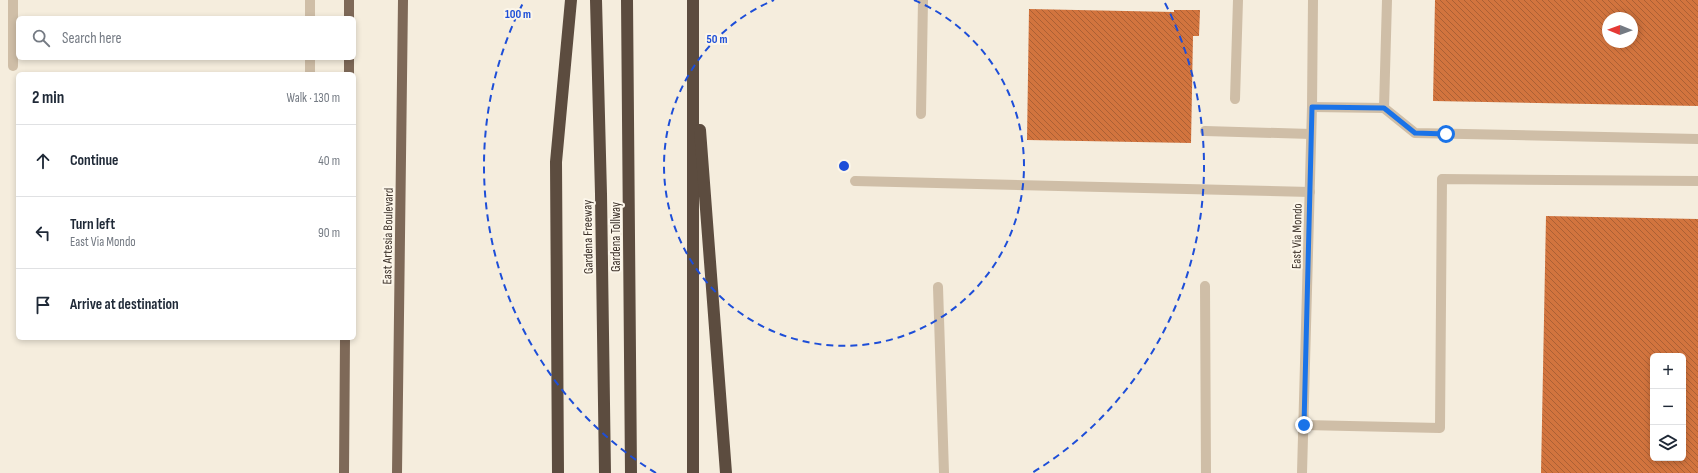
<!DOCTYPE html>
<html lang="en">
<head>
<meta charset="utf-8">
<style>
  :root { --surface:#fff; --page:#f2f2f3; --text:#1f2937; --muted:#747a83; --line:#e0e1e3 }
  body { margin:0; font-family:"Sofia Sans Condensed",sans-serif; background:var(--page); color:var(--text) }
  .controls { position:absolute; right:12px; bottom:12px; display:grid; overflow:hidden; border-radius:6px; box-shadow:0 2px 6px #0003 }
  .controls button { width:36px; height:36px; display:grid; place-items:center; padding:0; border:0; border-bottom:1px solid var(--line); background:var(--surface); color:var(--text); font:20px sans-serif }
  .compass { position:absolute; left:1602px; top:12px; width:36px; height:36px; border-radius:50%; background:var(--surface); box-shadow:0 2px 6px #0003; rotate:271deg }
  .stop { position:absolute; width:12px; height:12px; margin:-9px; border:3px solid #1a73e8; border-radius:50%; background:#fff }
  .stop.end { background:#1a73e8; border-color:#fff; box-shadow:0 1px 4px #0008 }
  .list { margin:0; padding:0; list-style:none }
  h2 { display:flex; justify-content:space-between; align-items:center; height:52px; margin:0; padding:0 16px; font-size:17px }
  h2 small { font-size:13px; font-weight:400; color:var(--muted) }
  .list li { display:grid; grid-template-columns:26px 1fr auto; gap:12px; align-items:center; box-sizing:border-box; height:72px; padding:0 16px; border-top:1px solid var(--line) }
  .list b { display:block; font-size:15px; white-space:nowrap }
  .list p { margin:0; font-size:13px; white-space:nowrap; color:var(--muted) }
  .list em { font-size:13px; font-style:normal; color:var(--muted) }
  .icon { flex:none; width:22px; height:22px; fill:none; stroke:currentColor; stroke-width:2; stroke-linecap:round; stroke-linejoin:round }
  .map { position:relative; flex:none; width:1698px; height:473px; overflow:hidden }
  .search { position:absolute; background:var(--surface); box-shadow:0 2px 6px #0003; left:16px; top:16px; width:340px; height:44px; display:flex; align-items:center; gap:10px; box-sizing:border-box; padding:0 14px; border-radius:6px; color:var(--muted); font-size:15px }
  .panel { position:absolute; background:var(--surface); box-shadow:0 2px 6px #0003; left:16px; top:72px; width:340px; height:268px; border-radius:6px }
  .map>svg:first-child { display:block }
  .building { fill:url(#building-back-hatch); fill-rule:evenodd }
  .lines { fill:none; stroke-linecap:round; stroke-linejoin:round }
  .minor { stroke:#cfbea7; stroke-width:10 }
  .major { stroke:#7e6958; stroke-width:10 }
  .highway { stroke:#5c4c3f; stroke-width:12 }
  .route { stroke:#1a73e8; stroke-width:5 }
  .ring { fill:none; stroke:#1d4ed8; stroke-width:2; stroke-dasharray:7 5 }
  .labels { text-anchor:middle; stroke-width:4; stroke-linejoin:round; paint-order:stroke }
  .street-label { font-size:13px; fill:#3b3028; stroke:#fcf6ea }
  .centre { fill:#1d4ed8; stroke:#fcf6ea; stroke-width:2 }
  .ring-label { font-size:12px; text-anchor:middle; font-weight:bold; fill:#1d4ed8; stroke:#fcf6ea; stroke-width:4; stroke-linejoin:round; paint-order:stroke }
</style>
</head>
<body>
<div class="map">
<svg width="1698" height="473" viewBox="0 0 1698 473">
  <defs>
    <pattern id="building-back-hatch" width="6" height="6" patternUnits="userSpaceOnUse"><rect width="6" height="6" fill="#d2743e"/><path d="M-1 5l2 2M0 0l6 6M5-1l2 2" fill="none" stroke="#ac6034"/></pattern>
  </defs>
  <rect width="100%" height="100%" fill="#f5eddd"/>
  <!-- building -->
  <g class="building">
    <path d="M1435,0H1698V106L1433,101ZM1608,18H1632V42H1608Z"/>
    <polygon points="1029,9 1174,12 1174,10 1200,10 1199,36 1193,36 1191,143 1027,140"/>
    <path d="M1546,216L1698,219V473H1541ZM1653,356H1683V458H1653Z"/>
  </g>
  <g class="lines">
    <!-- minor -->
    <g class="minor">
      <polyline points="310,18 310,0"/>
      <polyline points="13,66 13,0"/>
      <polyline points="310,74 310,58"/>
      <polyline points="1235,99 1238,0"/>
      <polyline points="1312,107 1384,108 1387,0"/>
      <polyline points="1384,108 1415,133 1698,139"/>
      <polyline points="921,114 923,0"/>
      <polyline points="1205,131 1311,134"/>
      <polyline points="855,181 1310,192"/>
      <polyline points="1205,286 1206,473"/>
      <polyline points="938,287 944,473"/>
      <polyline points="1304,425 1440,428 1442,179 1698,181"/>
      <polyline points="1302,473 1312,107 1313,0"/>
    </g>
    <!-- major -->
    <g class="major">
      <polyline points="349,18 349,0"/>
      <polyline points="349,74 349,58"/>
      <polyline points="344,473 345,338"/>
      <polyline points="397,473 403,0"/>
    </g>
    <!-- highway -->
    <g class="highway">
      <polyline points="596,0 601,194 605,473"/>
      <polyline points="627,0 631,473"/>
      <polyline points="693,0 693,473"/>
      <polyline points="700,130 726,473"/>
      <polyline points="558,473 556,162 571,0"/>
    </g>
  </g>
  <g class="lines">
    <!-- route -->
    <polyline class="route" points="1304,425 1312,107 1384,108 1415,133 1446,134"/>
  </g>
  <!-- distance rings -->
  <g class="ring">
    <path d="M914 0A180 180 0 1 1 774 0"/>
    <path d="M656 473A360 360 0 0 1 523 3M1165 3A360 360 0 0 1 1032 473"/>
  </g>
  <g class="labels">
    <!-- street labels -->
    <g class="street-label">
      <text transform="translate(387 236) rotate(-89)" y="5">East Artesia Boulevard</text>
      <text transform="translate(1296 236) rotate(-89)" y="5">East Via Mondo</text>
      <text transform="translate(587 237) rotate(-91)" y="5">Gardena Freeway</text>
      <text transform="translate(615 237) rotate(-90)" y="5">Gardena Tollway</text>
    </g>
  </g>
  <circle cx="844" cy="166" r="6" class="centre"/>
  <g class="ring-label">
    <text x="518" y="18">100 m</text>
    <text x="717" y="43">50 m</text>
  </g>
</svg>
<div class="controls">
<button>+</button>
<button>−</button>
<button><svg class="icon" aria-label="layers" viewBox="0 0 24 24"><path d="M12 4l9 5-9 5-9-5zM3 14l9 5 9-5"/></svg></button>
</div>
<svg class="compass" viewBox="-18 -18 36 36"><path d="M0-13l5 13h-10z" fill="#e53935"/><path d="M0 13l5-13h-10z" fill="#747a83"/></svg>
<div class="stop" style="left:1446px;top:134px"></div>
<div class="stop end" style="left:1304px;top:425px"></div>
<div class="search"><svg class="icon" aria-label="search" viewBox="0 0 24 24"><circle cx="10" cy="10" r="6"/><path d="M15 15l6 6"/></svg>Search here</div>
<section class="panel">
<h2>2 min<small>Walk · 130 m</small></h2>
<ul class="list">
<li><svg class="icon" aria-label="ahead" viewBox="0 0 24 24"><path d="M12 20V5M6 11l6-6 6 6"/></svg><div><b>Continue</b></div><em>40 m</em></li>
<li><svg class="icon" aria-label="left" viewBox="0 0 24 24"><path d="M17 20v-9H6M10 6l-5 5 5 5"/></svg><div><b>Turn left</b><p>East Via Mondo</p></div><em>90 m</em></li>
<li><svg class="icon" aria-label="arrive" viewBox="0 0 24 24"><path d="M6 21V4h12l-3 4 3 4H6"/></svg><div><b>Arrive at destination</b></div></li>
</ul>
</section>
</div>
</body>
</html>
